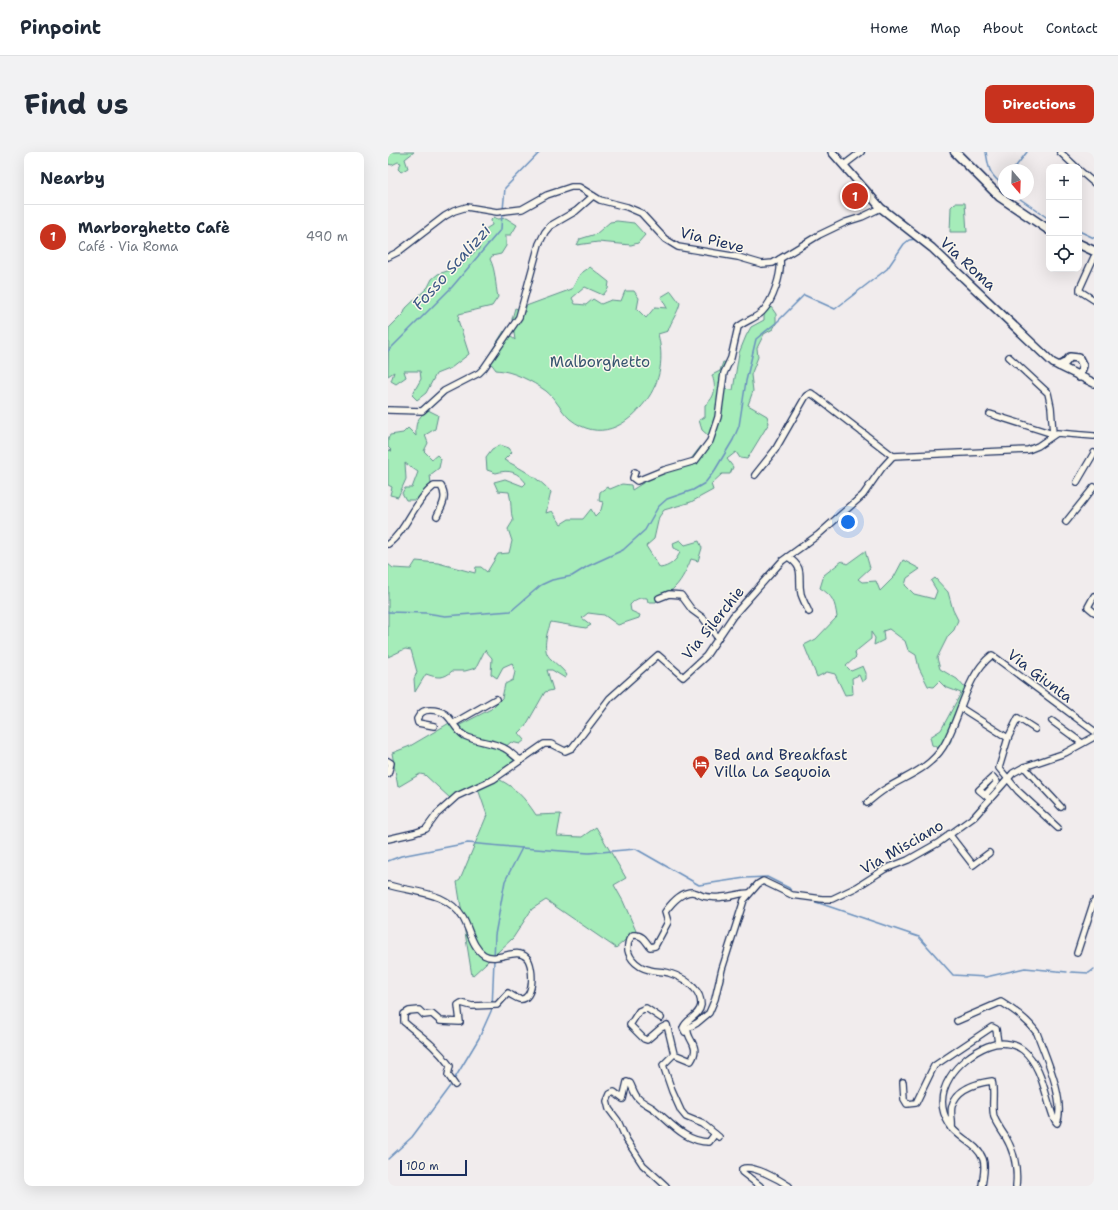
<!DOCTYPE html>
<html lang="en">
<head>
<meta charset="utf-8">
<style>
  :root { --surface:#fff; --page:#f2f2f3; --text:#1f2937; --muted:#747a83; --line:#e0e1e3; --accent:#c8321e }
  body { margin:0; font-family:"Shantell Sans",sans-serif; background:var(--page); color:var(--text) }
  .controls { position:absolute; right:12px; top:12px; display:grid; overflow:hidden; border-radius:8px; box-shadow:0 4px 16px #0002 }
  .controls button { width:36px; height:36px; display:grid; place-items:center; padding:0; border:0; border-bottom:1px solid var(--line); background:var(--surface); color:var(--text); font:20px sans-serif }
  .compass { position:absolute; left:610px; top:12px; width:36px; height:36px; border-radius:50%; background:var(--surface); box-shadow:0 4px 16px #0002; rotate:161deg }
  .scale { position:absolute; left:12px; bottom:10px; width:67px; box-sizing:border-box; padding-left:4px; border:2px solid #1b2f5e; border-top:0; font-size:11px; line-height:14px; white-space:nowrap; color:#1b2f5e; -webkit-text-stroke:3px #fbf7ec; paint-order:stroke }
  .you { position:absolute; left:460px; top:370px; width:14px; height:14px; margin:-10px; border:3px solid #fff; border-radius:50%; background:#1a73e8; box-shadow:0 0 0 6px #1a73e833 }
  .badge { display:grid; place-items:center; width:26px; height:26px; border-radius:50%; background:var(--accent); color:#fff; font-size:13px; font-weight:700 }
  .pin { position:absolute; translate:-50% -50%; border:2px solid #fff; box-shadow:0 1px 4px #0006 }
  .list { margin:0; padding:0; list-style:none }
  h2 { display:flex; justify-content:space-between; align-items:center; height:52px; margin:0; padding:0 16px; font-size:17px }
  h2 small { font-size:13px; font-weight:400; color:var(--muted) }
  .list li { display:grid; grid-template-columns:26px 1fr auto; gap:12px; align-items:center; box-sizing:border-box; height:64px; padding:0 16px; border-top:1px solid var(--line) }
  .list b { display:block; font-size:15px; white-space:nowrap }
  .list p { margin:0; font-size:13px; white-space:nowrap; color:var(--muted) }
  .list em { font-size:13px; font-style:normal; color:var(--muted) }
  .icon { flex:none; width:22px; height:22px; fill:none; stroke:currentColor; stroke-width:2; stroke-linecap:round; stroke-linejoin:round }
  .map { position:relative; flex:none; width:706px; height:1034px; overflow:hidden; border-radius:8px }
  header { display:flex; align-items:center; gap:24px; box-sizing:border-box; height:56px; padding:0 20px; background:var(--surface); border-bottom:1px solid var(--line) }
  header strong { font-size:19px }
  nav { display:flex; gap:22px; margin-inline-start:auto; font-size:14px }
  .intro { display:flex; align-items:center; justify-content:space-between; box-sizing:border-box; height:96px; padding:0 24px }
  h1 { margin:0; font-size:28px }
  .button { padding:10px 18px; border-radius:8px; background:var(--accent); color:#fff; font-size:14px; font-weight:700 }
  main { display:flex; gap:24px; padding:0 24px }
  aside { flex:1; background:var(--surface); border-radius:8px; box-shadow:0 4px 16px #0002 }
  .map>svg:first-child { display:block }
  .green { fill:#a5ecb9; stroke:#608e8c }
  .lines { fill:none; stroke-linecap:round; stroke-linejoin:round }
  .stream { stroke:#6a90bd; stroke-width:1.5 }
  .minor-casing { stroke:#1b2f5e; stroke-width:8 }
  .tertiary-casing { stroke:#1b2f5e; stroke-width:10 }
  .secondary-casing { stroke:#1b2f5e; stroke-width:11 }
  .minor { stroke:#fbf7ec; stroke-width:5.5 }
  .tertiary { stroke:#fbf7ec; stroke-width:7 }
  .secondary { stroke:#fbf7ec; stroke-width:8 }
  .labels { text-anchor:middle; stroke-width:3; stroke-linejoin:round; paint-order:stroke }
  .street-label { font-size:15px; fill:#1b2f5e; stroke:#fbf7ec }
  .park-label { font-size:15px; fill:#375570; stroke:#fbf7ec }
  .poi-label { font-size:15px; fill:#1b2f5e; stroke:#fbf7ec; text-anchor:start }
  .water-label { font-size:16px; font-style:italic; fill:#3c5886; stroke:#fbf7ec }
</style>
</head>
<body>
<header>
<strong>Pinpoint</strong>
<nav><a>Home</a><a>Map</a><a>About</a><a>Contact</a></nav>
</header>
<div class="intro"><h1>Find us</h1><a class="button">Directions</a></div>
<main>
<aside>
<h2>Nearby<small></small></h2>
<ul class="list">
<li><span class="badge">1</span><div><b>Marborghetto Cafè</b><p>Café · Via Roma</p></div><em>490 m</em></li>
</ul>
</aside>
<div class="map">
<svg width="706" height="1034" viewBox="0 0 706 1034">
  <rect width="100%" height="100%" fill="#f1eced"/>
  <filter id="ink" filterUnits="userSpaceOnUse"><feTurbulence type="fractalNoise" baseFrequency=".025" numOctaves="2"/><feDisplacementMap in="SourceGraphic" scale="8" xChannelSelector="R" yChannelSelector="G"/><feConvolveMatrix kernelMatrix="1 2 1 2 8 2 1 2 1" color-interpolation-filters="sRGB"/></filter>
  <g filter="url(#ink)">
    <!-- green -->
    <g class="green">
      <polygon points="0,0 26,0 17,7 20,16 13,20 10,17 13,11 10,10 4,13 0,12"/>
      <polygon points="567,51 577,51 579,80 562,80 563,55"/>
      <path d="M106,65L110,67L118,66L129,73L123,83H118V94L113,102L104,104L102,107C108,119 107,132 110,145L104,154L71,162L70,168L81,202L63,216L48,222L38,241L29,248L24,243L33,227L32,219H16L18,225L8,232L3,229L6,220L0,224L1,176L16,161L18,156L40,135L44,127L50,122L72,115L78,107L91,97L96,78L104,73L103,68Z"/>
      <polygon points="229,69 246,71 257,83 250,91 243,93 210,90 189,93 192,87 208,82 222,70"/>
      <path d="M202,115L221,130L220,137L215,143L197,135L184,146L187,152L198,153L205,147L213,152L223,148L233,149L237,139H246L251,146L249,157L258,166L267,155L279,156L273,145L283,139L292,151C290,161 283,169 280,179L270,182C276,206 273,229 258,249C238,275 211,290 182,267C173,259 168,247 158,239C144,229 125,219 108,218L99,206L116,179L127,188L124,167L127,156L137,160L138,154L184,137L192,122Z"/>
      <path d="M383,155L388,162V172L385,177L376,182L369,196L370,205L363,223L365,239L360,253L379,264L381,271L359,307L352,306L348,300L339,307L345,315L342,322H334L323,332L325,338L303,350L276,358L271,365L266,387L258,394L272,416C281,415 290,408 292,399L286,396L285,391L292,388L297,393L311,389L314,396L310,409L303,407C300,415 294,428 287,435C281,442 273,441 268,450H260L259,446C252,445 247,447 242,453L243,459L252,463L251,466L230,473L216,463L200,461L194,466L203,473L198,476L163,470C159,480 153,499 163,507C169,513 173,515 179,523L177,526L164,518H159L165,538L157,540L137,575L131,581L137,588L132,592L123,590L116,596L127,609L108,626C126,634 137,646 148,663L173,662L169,684L194,685L208,675L238,726L226,733L235,749L248,779L228,796L158,748L144,757L125,786L84,824L69,730L72,728L99,663L89,634L63,647L37,623L32,622L10,635L4,601L22,594L63,570L72,573L103,557L114,546L117,532L125,528L127,520L124,511L115,515L109,526L103,522L104,506L97,498L88,516L77,519H64C56,527 49,526 38,522L27,540L26,527L29,520L23,498L17,497L0,505V412L5,416L23,417L28,409L50,411L87,421L88,415H93L99,420L110,402L121,401L124,389L120,377L125,369C122,359 124,350 121,340L110,339L106,330L117,327L135,334L138,331C130,320 121,317 108,321L99,318L98,305L104,297L112,293L121,296L124,300L116,308C131,315 152,327 163,340L158,361L164,359L173,372L181,367H195L203,357L207,364L213,358L215,350L211,349L212,340L219,335L222,337L234,332L243,333L244,338L258,329L303,307L313,294L318,298L324,287L314,278L311,268L317,265V253C328,245 328,235 324,223L332,219L335,210L341,211L335,237L345,238L351,201L358,184L363,175L376,168V162Z"/>
      <path d="M40,258L50,263L47,277L37,283L40,291L36,299L44,307L49,303L53,307L51,316L42,323L43,331L41,341L28,348H18L14,341L17,336H24L30,320L17,311L18,327L10,345L2,343L4,335L0,333V298L4,299L0,295V287L2,283L15,281L20,276L28,284C27,271 29,266 40,258Z"/>
      <path d="M477,399L482,416L470,427L474,430L488,429L492,439L506,425L515,408L532,417L519,426L517,433L526,442L546,447L549,439L543,429L547,426L560,440L565,458L570,468L566,478L560,484L549,506L552,517L569,527L577,536L563,571V589L556,599L544,593L542,585L553,578L573,541L557,535L551,529L545,535L540,534L531,516L528,503L520,498L517,489L501,477L495,479L496,488L486,493L487,486L483,480V487L467,500L468,505L458,514L463,519L475,514L478,521V527L474,530L471,523L464,526L465,542L457,543L447,522L439,520L429,525L416,493L428,487L449,465C447,450 445,444 432,436L436,423L454,409L459,412Z"/>
    </g>
    <g class="lines">
      <!-- stream -->
      <g class="stream">
        <path d="M598,0C601,18 601,22 616,34"/>
        <polyline points="625,18 639,0"/>
        <polyline points="625,42 661,67"/>
        <polyline points="115,58 117,36 152,0"/>
        <polyline points="691,79 706,86"/>
        <polyline points="0,199 64,135 113,77 114,61"/>
        <polyline points="0,460 38,461 57,464 123,459 153,433 164,428 184,424 200,414 235,398 257,378 270,355 279,347 305,338 317,331 327,318 345,288 351,274 358,229 368,187 389,170 416,143 447,157 499,117 516,92 521,88 528,87"/>
        <polyline points="0,709 13,704 80,691 134,696"/>
        <polyline points="419,747 531,785 565,823 598,825 637,816 679,820"/>
        <polyline points="683,820 701,821 706,817"/>
        <polyline points="67,926 91,886 104,857 107,783 117,729 134,696 201,701 248,697 311,733 357,726 379,725 401,736 404,740"/>
        <polyline points="0,1007 24,985 62,934"/>
      </g>
      <defs>
        <g id="minor">
          <polyline points="672,0 688,15"/>
          <polyline points="456,13 473,0"/>
          <polyline points="691,18 706,31"/>
          <polyline points="0,105 10,100 57,64 66,59 79,55 109,60 134,57 159,43 183,35 191,35 212,48 239,55 253,61 277,87 290,95 350,105 374,112 385,111 431,83 458,70 474,65 493,56"/>
          <polyline points="706,105 692,136 692,139 706,148"/>
          <polyline points="0,258 34,259 56,239 91,221 96,216 131,165 151,92 157,80 162,74 188,59 205,44"/>
          <polyline points="602,262 665,282 663,255 660,241 621,205"/>
          <polyline points="505,304 640,298 650,294 669,281 706,284"/>
          <path d="M247,320L245,326L249,329L276,318L307,309L322,289L330,265L336,221L343,206L350,175C357,169 368,166 374,160C385,149 394,122 392,107"/>
          <polyline points="367,323 387,298 418,244 423,241 505,304"/>
          <polyline points="689,330 706,301"/>
          <polyline points="678,370 706,335"/>
          <path d="M0,392C19,378 26,349 46,334H53C60,345 54,354 49,364"/>
          <path d="M400,405C418,417 409,424 413,442C415,448 418,454 421,460"/>
          <polyline points="706,444 700,455 706,460"/>
          <polyline points="271,446 281,442 293,443 304,458 315,466 330,486"/>
          <polyline points="573,556 620,586"/>
          <polyline points="664,569 694,591"/>
          <polyline points="66,571 108,547"/>
          <path d="M46,574L30,571L29,567C32,561 35,558 42,558C65,558 62,575 77,584C89,590 104,590 116,596C123,599 125,605 133,608"/>
          <polyline points="647,577 630,566 620,586 611,616 630,639 670,676"/>
          <polyline points="0,609 3,611 0,622"/>
          <polyline points="636,615 673,655"/>
          <polyline points="597,643 609,630 605,625 591,638 602,647"/>
          <path d="M479,651C485,646 492,640 499,636C520,623 541,617 555,595C573,566 577,524 604,503L706,579"/>
          <polyline points="561,682 585,713 601,701"/>
          <polyline points="0,687 26,681 38,677 49,662 69,644 106,627 156,592 163,592 177,599 184,596 222,546 270,503 295,525 318,504 345,464 394,409 430,383 475,343 494,316 505,304"/>
          <path d="M0,733C27,741 59,739 75,766C82,778 84,795 96,803C110,811 128,794 139,806C146,814 147,850 131,847C128,846 123,843 120,841L109,853L84,854L73,851L70,853L72,870L52,869L44,862L36,863L31,858L21,859L16,862V870C33,884 49,895 62,914L60,923L67,933"/>
          <polyline points="689,801 706,749"/>
          <polyline points="273,866 258,856 251,859 242,873 256,887 259,888 273,876 279,873 286,902"/>
          <path d="M569,869L613,850C627,859 639,867 649,881C657,903 678,949 669,971C665,967 664,960 662,955C656,936 651,911 635,898C625,890 611,890 600,894C570,906 541,940 561,972C569,986 589,991 595,1007C598,1015 595,1025 594,1034"/>
          <path d="M299,879L297,880L295,876C299,866 311,865 313,853C313,846 311,841 306,836C299,828 291,824 281,821C275,819 268,820 262,818C248,815 236,803 241,788L245,783C254,782 257,788 262,795L267,794L280,770L277,760C282,753 293,740 304,740C307,740 312,743 315,744C318,745 330,746 334,745C343,745 352,741 361,741"/>
          <polyline points="515,930 516,947 519,952 528,951 546,914 604,875 608,877 610,891"/>
          <path d="M564,976C565,969 562,961 564,954C568,937 589,931 604,929C607,941 603,953 606,965C609,972 613,978 617,984C626,999 630,1016 628,1034"/>
          <path d="M331,985L315,972L298,965L293,959L284,939L275,913L286,902L303,909C314,893 297,887 300,876L309,871L321,861L327,847L334,817L356,748L370,732L375,729L404,743L434,747H444L469,735L497,717L520,708L550,691L586,665L625,621L636,615L677,601L706,585"/>
          <path d="M278,1034L255,1013L238,987L230,969L221,957L219,949L222,942L226,940L235,947L239,930L242,931C245,936 246,943 251,947C255,951 262,954 266,957C283,971 297,990 321,990L327,982"/>
          <path d="M372,1034L354,1020V1017C364,1012 392,1028 401,1034"/>
        </g>
        <g id="tertiary">
          <polyline points="444,0 493,56 544,96 665,211 706,231"/>
          <polyline points="671,214 677,211 682,205 691,206 695,214 691,225"/>
        </g>
        <g id="secondary">
          <polyline points="567,0 612,45 661,78"/>
          <polyline points="691,92 706,99"/>
        </g>
      </defs>
      <!-- minor casing -->
      <use href="#minor" class="minor-casing"/>
      <!-- tertiary casing -->
      <use href="#tertiary" class="tertiary-casing"/>
      <!-- secondary casing -->
      <use href="#secondary" class="secondary-casing"/>
      <!-- minor -->
      <use href="#minor" class="minor"/>
      <!-- tertiary -->
      <use href="#tertiary" class="tertiary"/>
      <!-- secondary -->
      <use href="#secondary" class="secondary"/>
    </g>
  </g>
  <!-- icons -->
  <defs>
    <symbol id="hotel-pin" viewBox="-11 -11 22 30"><path d="M0 17L-7.5 6A9.5 9.5 0 1 1 7.5 6Z" fill="#c8321e" stroke="#fbf7ec"/><path d="M-6-4.5h1.5V1H6V5H4.5V3h-9V5H-6ZM-4 0a1.8 1.8 0 1 1 3.6 0ZM.5 0V-2.5h3Q6-2.5 6 0Z" fill="#fff"/></symbol>
  </defs>
  <g fill-rule="evenodd">
    <use href="#hotel-pin" x="303" y="602" width="20" height="27"/>
  </g>
  <g class="labels">
    <!-- street labels -->
    <g class="street-label">
      <text transform="translate(324 88) rotate(14)" y="5">Via Pieve</text>
      <text transform="translate(580 112) rotate(43)" y="5">Via Roma</text>
      <text transform="translate(325 471) rotate(-51)" y="5">Via Silerchie</text>
      <text transform="translate(652 524) rotate(37)" y="5">Via Giunta</text>
      <text transform="translate(514 695) rotate(-30)" y="5">Via Misciano</text>
    </g>
    <!-- park labels -->
    <g class="park-label">
      <text x="212" y="215">Malborghetto</text>
    </g>
    <!-- poi labels -->
    <g class="poi-label">
      <text x="326" y="608">Bed and Breakfast<tspan x="326" dy="17">Villa La Sequoia</tspan></text>
    </g>
    <!-- water labels -->
    <g class="water-label">
      <text transform="translate(63 115) rotate(-48)" y="6">Fosso Scalizzi</text>
    </g>
  </g>
</svg>
<div class="controls">
<button>+</button>
<button>−</button>
<button><svg class="icon" aria-label="locate" viewBox="0 0 24 24"><circle cx="12" cy="12" r="6"/><path d="M12 2v4M12 18v4M2 12h4M18 12h4"/></svg></button>
</div>
<svg class="compass" viewBox="-18 -18 36 36"><path d="M0-13l5 13h-10z" fill="#e53935"/><path d="M0 13l5-13h-10z" fill="#747a83"/></svg>
<div class="scale">100 m</div>
<div class="you"></div>
<div class="pin badge" style="left:467px;top:44px">1</div>
</div>
</main>
</body>
</html>
